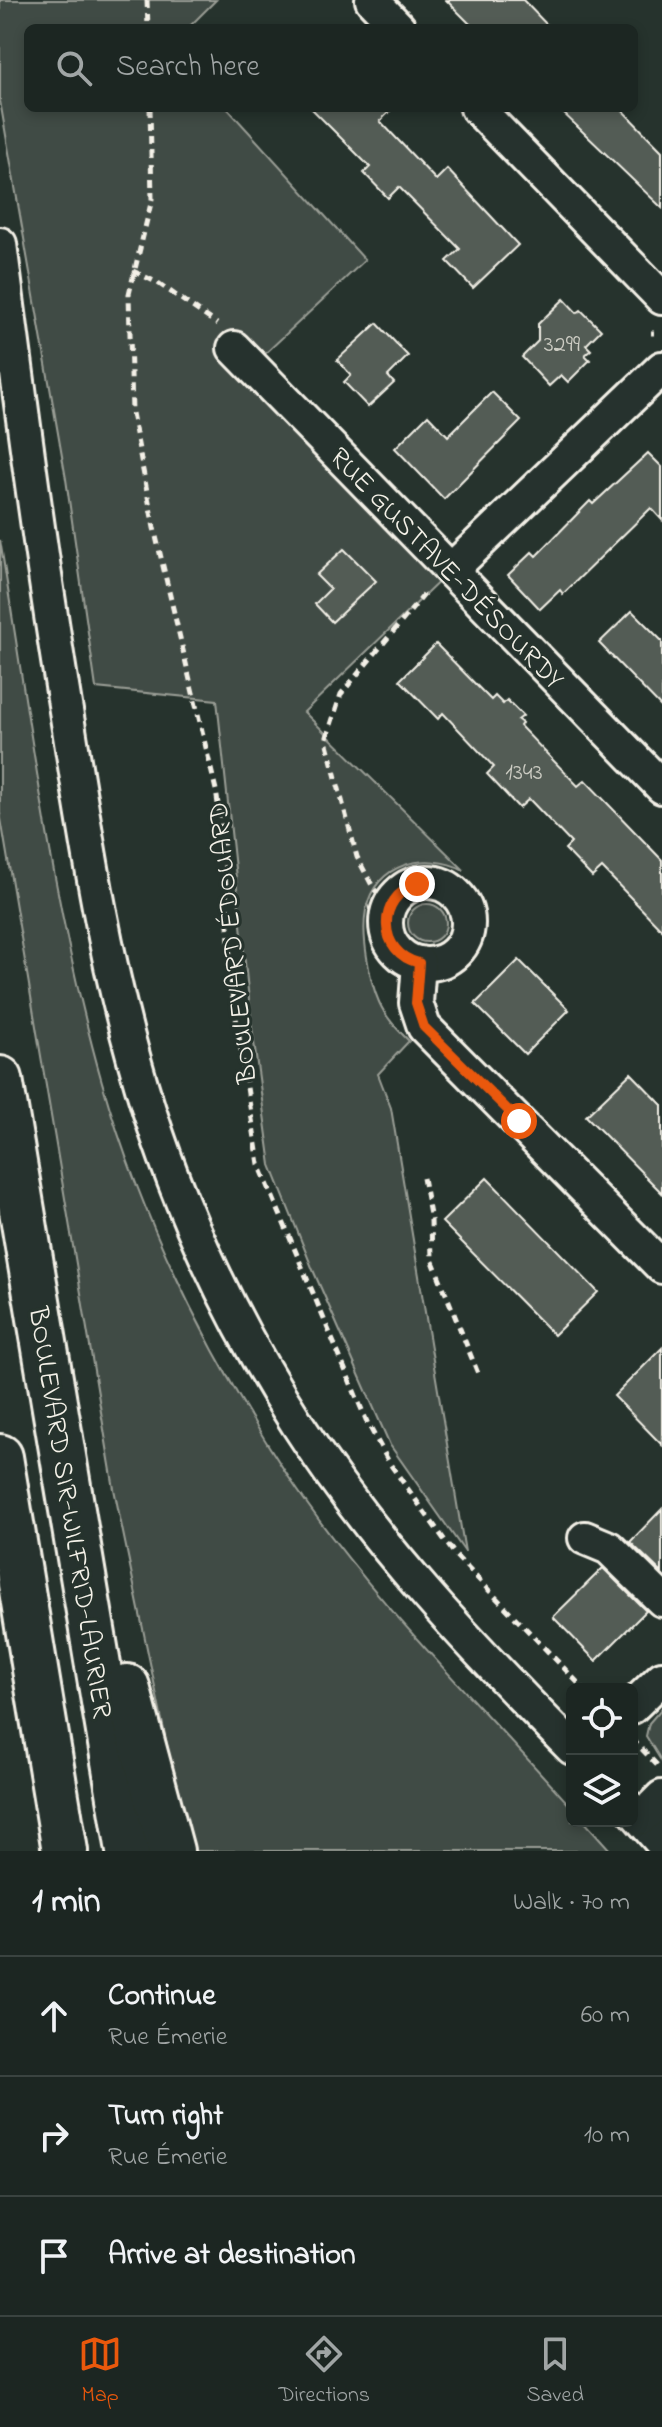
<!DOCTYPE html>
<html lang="en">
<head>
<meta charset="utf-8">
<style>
  :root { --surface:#1c2622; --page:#252e2a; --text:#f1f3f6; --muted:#a0a5a5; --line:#3a4340; --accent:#ea580c }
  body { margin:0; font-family:"Indie Flower",sans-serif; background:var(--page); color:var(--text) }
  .controls { position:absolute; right:24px; bottom:24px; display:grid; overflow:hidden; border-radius:12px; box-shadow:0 4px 12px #0003 }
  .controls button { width:72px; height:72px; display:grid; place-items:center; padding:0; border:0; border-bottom:2px solid var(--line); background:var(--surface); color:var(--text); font:40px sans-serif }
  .stop { position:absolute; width:24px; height:24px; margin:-18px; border:6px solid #ea580c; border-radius:50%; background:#fff }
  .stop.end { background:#ea580c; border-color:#fff; box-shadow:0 2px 8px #0008 }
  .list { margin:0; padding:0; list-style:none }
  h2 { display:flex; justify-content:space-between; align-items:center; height:104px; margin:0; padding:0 32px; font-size:34px }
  h2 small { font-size:26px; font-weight:400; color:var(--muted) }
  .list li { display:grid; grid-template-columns:52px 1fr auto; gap:24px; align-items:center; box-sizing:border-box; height:120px; padding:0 32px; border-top:2px solid var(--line) }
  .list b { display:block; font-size:30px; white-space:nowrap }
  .list p { margin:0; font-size:26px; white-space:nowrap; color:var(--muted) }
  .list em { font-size:26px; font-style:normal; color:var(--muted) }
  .icon { flex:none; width:44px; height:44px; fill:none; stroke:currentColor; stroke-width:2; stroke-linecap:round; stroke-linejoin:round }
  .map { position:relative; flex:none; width:662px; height:1851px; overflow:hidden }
  .search { position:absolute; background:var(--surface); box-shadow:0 4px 12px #0003; left:24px; right:24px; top:24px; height:88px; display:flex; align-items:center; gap:20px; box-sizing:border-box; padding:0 28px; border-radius:12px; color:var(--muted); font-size:30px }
  .sheet { height:464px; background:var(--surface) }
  nav { display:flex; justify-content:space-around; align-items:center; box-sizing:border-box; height:112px; border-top:2px solid var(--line); background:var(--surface); font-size:22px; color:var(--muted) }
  nav a { display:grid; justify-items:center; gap:4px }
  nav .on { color:var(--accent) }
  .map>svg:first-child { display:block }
  .green { fill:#414b45; stroke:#9a9e96; stroke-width:2 }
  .building { fill:#525c55; stroke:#f4f1e8; stroke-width:2 }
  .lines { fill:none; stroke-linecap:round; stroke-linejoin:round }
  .minor-casing { stroke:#f4f1e8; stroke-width:38 }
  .highway-casing { stroke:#f4f1e8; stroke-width:50 }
  .path { stroke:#f4f1e8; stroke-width:5; stroke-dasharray:8 6; stroke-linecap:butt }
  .minor { stroke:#26332d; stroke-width:32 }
  .highway { stroke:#26332d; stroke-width:44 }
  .route { stroke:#ea580c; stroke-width:10 }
  .labels { text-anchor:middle; stroke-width:6; stroke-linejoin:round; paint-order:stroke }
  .number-label { font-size:24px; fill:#ccccc3 }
  .street-label { font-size:28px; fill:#f4f1e8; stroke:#26332d }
</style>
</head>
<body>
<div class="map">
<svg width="662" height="1851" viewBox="0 0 662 1851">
  <rect width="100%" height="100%" fill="#26332d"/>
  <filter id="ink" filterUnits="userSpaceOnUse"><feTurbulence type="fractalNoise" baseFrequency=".0125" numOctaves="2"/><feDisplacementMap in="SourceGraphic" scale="16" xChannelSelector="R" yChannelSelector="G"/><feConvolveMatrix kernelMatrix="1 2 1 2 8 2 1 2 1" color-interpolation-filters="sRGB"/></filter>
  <g filter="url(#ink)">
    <!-- green -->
    <g class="green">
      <path d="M0,0H216L188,28H28V108H227L365,260L252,366L451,570L304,712L464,870C426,851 375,863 366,910C361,935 369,979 379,1002C386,1018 397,1029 409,1041L378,1074L391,1108L465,1552L390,1445L313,1270L271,1165L252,1028L217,700L96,688L66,479L0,101Z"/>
      <path d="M0,540C30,721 52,906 102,1082C142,1222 209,1355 288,1476C369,1598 475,1699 572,1808V1821H584L611,1851H189L114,1489L0,813Z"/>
      <circle cx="427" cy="923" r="19"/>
      <polygon points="662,1708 662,1762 646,1736 649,1723"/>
    </g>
    <!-- building -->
    <g class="building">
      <polygon points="446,0 523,0 550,28 474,28"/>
      <polygon points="311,108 393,108 380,121 436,180 447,169 518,245 473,288 447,261 460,249 399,187 388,198 364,173 370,167"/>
      <polygon points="558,108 620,108 662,151 662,208"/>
      <polygon points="564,299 577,313 581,310 601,330 586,345 591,350 585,355 590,360 568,382 561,375 549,386 522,357 538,341 538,324"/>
      <polygon points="377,323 408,356 388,376 394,383 368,407 344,382 351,375 337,360"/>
      <polygon points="492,392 521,421 444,499 395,448 428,415 448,436"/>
      <polygon points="648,453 662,467 662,520 651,508 563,594 560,590 540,609 508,575 532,552 536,556 590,501 593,504"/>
      <polygon points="344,549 376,581 332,622 315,604 330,589 316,575"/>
      <polygon points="632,611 662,641 662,708 599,643"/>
      <polygon points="436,644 491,700 495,696 503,704 507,700 523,716 518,720 522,723 520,726 578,786 585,780 662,860 662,930 602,868 592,877 565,849 571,843 529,799 519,808 487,774 494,767 443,713 438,719 400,680"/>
      <polygon points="519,960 569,1010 525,1054 475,1004"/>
      <polygon points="631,1073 662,1105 662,1193 586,1116"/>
      <polygon points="487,1178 598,1292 554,1335 442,1222"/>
      <polygon points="662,1348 662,1445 614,1396"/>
      <polygon points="662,1509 662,1573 630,1542"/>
      <polygon points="603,1568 646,1611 596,1661 553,1617"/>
    </g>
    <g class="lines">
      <defs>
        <g id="minor">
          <polyline points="372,0 399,28"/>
          <polyline points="477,108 662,298"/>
          <path d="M0,244C21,406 42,567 69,729C87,841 104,953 135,1063C170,1190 227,1315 298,1425C375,1545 472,1647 572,1748"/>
          <polyline points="234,348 662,787"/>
          <polyline points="451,570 662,368"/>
          <circle cx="427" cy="923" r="41"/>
          <polyline points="419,963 416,1003 424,1027 662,1267"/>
          <polyline points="585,1538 609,1548 662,1600"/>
          <polyline points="632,1707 662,1678"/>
          <polyline points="632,1809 662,1843"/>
          <polyline points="641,1818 662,1797"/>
        </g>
        <g id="highway">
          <polyline points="0,1079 129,1851"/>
          <polyline points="0,1457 65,1851"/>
          <polyline points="127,1687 171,1851"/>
        </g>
      </defs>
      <!-- minor casing -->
      <use href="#minor" class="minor-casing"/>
      <!-- highway casing -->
      <use href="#highway" class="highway-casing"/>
      <!-- path -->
      <g class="path">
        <polyline points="147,0 148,28"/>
        <polyline points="150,108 152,199 129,294 132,413 154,528 216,790 223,839 232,992 259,1164 367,1422 390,1464 456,1556 584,1689"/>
        <polyline points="133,271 158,283 217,324"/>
        <polyline points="651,333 654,333"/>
        <polyline points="390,905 374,889 357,857 326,740 341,694 428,590"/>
        <polyline points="423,1178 431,1220 432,1259 479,1376"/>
        <polyline points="632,1739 659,1767"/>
      </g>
      <!-- minor -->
      <use href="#minor" class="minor"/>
      <!-- highway -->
      <use href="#highway" class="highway"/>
    </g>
  </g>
  <g class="lines" filter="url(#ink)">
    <!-- route -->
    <path class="route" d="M417,884C376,897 377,953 419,963L416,1003L424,1027L519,1121"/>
  </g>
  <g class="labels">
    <!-- number labels -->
    <g class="number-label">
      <text x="562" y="351">3299</text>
      <text x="524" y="779">1343</text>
    </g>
    <!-- street labels -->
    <g class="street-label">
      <text transform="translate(448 567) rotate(46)" y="10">RUE GUSTAVE-DÉSOURDY</text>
      <text transform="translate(231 943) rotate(-96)" y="10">BOULEVARD ÉDOUARD</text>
      <text transform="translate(72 1512) rotate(81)" y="10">BOULEVARD SIR-WILFRID-LAURIER</text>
    </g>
  </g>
</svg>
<div class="controls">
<button><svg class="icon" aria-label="locate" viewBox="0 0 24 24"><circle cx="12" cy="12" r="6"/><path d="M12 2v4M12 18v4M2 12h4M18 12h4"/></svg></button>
<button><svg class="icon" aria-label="layers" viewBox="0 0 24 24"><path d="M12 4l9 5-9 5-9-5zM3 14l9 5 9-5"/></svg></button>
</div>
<div class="stop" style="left:519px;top:1121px"></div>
<div class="stop end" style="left:417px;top:884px"></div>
<div class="search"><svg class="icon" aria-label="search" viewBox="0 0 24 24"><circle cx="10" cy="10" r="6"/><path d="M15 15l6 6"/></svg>Search here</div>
</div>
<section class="sheet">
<h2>1 min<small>Walk · 70 m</small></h2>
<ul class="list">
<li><svg class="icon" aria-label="ahead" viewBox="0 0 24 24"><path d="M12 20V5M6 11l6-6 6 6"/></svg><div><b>Continue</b><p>Rue Émerie</p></div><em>60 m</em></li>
<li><svg class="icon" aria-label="right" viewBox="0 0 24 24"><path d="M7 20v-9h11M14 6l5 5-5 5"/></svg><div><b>Turn right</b><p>Rue Émerie</p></div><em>10 m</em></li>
<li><svg class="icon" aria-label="arrive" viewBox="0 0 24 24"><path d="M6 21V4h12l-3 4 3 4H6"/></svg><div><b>Arrive at destination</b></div></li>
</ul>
</section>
<nav>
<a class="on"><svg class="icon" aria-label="map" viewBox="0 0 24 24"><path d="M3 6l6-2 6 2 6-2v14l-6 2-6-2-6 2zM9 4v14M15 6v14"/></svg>Map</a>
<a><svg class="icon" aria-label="directions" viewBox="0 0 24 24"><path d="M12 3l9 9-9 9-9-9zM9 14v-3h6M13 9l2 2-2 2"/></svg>Directions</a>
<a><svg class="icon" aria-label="saved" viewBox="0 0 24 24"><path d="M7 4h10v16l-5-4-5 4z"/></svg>Saved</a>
</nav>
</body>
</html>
